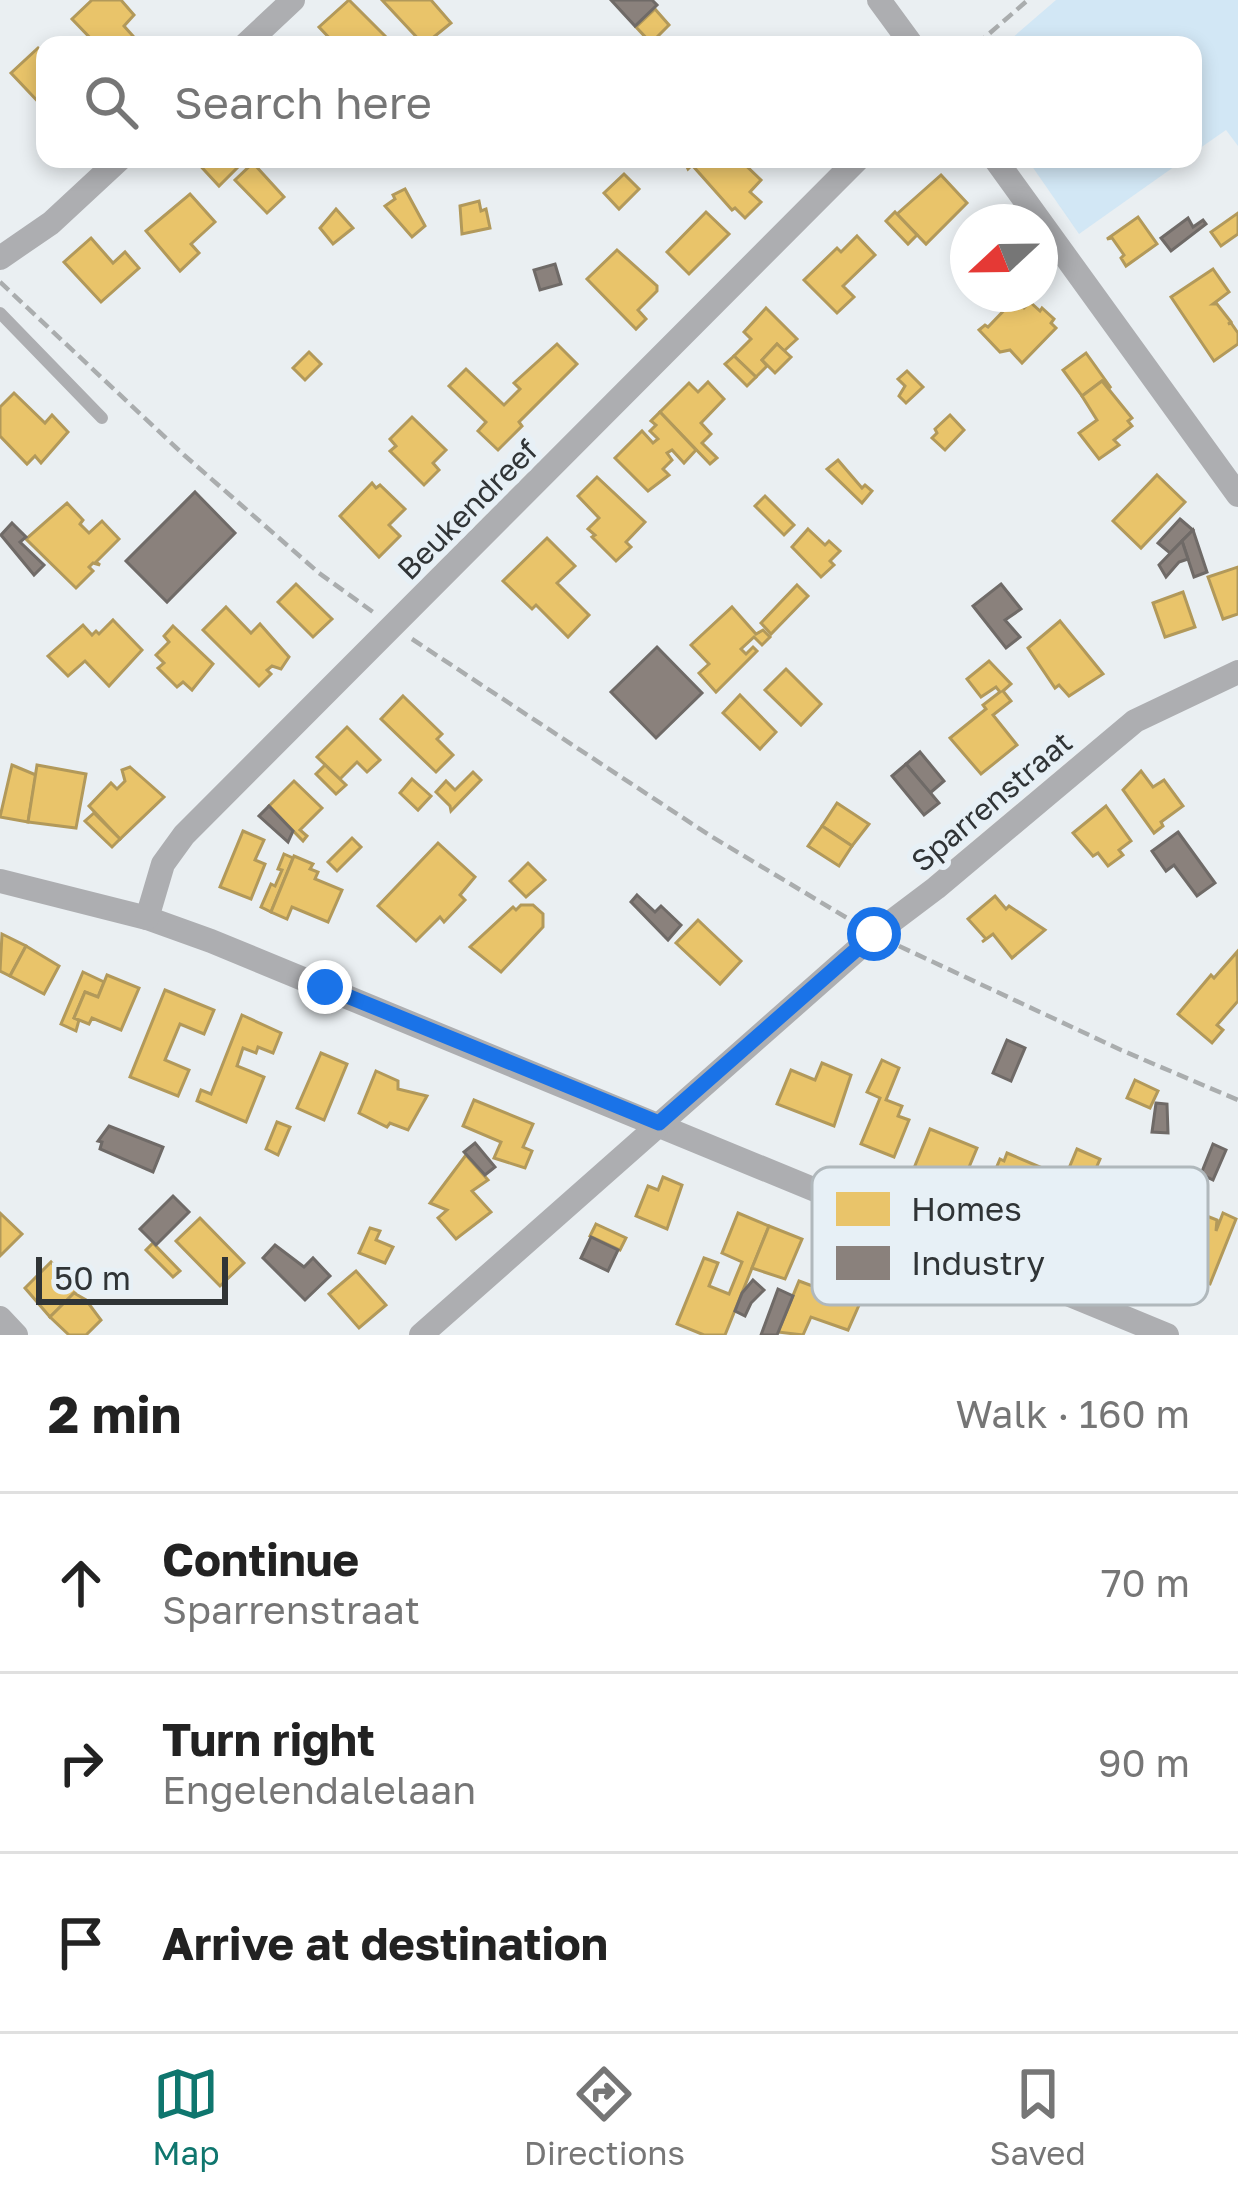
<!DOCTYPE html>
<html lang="en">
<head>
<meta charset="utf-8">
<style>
  :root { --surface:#fff; --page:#f2f2f2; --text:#222; --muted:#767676; --line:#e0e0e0; --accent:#0f766e }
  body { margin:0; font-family:"Golos Text",sans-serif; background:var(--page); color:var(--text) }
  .compass { position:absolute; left:950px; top:204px; width:108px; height:108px; border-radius:50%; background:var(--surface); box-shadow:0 6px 18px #0003; rotate:248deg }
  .scale { position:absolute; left:36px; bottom:30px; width:192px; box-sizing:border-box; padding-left:12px; border:6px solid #303436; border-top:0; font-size:33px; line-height:42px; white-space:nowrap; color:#303436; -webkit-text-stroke:9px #e7f0f6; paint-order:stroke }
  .stop { position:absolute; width:36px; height:36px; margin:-27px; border:9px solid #1a73e8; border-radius:50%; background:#fff }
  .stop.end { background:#1a73e8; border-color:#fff; box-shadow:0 3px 12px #0008 }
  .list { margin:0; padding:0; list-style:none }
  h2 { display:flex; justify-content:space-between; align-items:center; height:156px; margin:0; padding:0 48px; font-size:51px }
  h2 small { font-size:39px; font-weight:400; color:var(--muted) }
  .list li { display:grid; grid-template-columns:78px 1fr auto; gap:36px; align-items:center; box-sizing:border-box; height:180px; padding:0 48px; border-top:3px solid var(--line) }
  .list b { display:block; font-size:45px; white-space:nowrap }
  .list p { margin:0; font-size:39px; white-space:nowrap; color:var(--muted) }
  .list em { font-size:39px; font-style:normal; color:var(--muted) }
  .icon { flex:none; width:66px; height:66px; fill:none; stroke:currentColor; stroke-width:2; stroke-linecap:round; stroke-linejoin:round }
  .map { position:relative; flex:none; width:1238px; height:1335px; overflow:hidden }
  .search { position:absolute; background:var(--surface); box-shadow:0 6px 18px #0003; left:36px; right:36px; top:36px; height:132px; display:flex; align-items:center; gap:30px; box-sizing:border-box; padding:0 42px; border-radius:24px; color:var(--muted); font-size:45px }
  .sheet { height:696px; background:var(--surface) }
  nav { display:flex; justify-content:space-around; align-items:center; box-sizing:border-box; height:168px; border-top:3px solid var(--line); background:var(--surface); font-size:33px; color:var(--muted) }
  nav a { display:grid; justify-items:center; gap:6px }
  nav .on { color:var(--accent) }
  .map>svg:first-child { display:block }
  .green { fill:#d2e7f5 }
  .homes { fill:#e9c46a; stroke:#b2995a; stroke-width:3 }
  .industry { fill:#8a817c; stroke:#6f6a67; stroke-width:3 }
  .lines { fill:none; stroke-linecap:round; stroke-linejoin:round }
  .path { stroke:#aaadae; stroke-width:4.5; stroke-dasharray:12 6; stroke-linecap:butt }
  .service { stroke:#adaeb1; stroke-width:12 }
  .minor { stroke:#adaeb1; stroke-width:24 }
  .route { stroke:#1a73e8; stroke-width:15 }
  .labels { text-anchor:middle; stroke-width:12; stroke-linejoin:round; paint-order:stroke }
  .street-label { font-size:30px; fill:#303436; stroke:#e7f0f6 }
  .key { fill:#e7f0f6; stroke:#b0b8bc; stroke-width:3 }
  .key-label { font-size:33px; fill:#303436 }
</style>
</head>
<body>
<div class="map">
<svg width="1238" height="1335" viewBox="0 0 1238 1335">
  <rect width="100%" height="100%" fill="#eaeff2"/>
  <!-- green -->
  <g class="green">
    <polygon points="1056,0 1238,0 1238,146 1226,130 1193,153 1193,45 1004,45"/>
    <polygon points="1027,159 1185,159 1079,234"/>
  </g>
  <!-- homes -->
  <g class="homes">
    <polygon points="92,0 121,0 134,15 124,26 141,45 114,45 110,41 97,45 72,19"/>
    <polygon points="349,0 389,40 384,45 336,45 319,27"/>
    <polygon points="382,0 431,0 451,23 424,45"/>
    <polygon points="655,9 669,25 651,43 636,27"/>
    <polygon points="38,48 45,55 45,109 11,73"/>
    <polygon points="194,159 236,159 241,164 219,186"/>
    <polygon points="683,159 739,159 761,180 750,192 761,202 745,218 735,208 732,210 692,165 688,169"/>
    <polygon points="253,163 284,197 267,213 235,180"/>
    <polygon points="624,174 639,189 619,209 604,193"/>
    <polygon points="941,175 967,203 926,244 897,214"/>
    <polygon points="405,189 425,226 412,237 385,206 395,199 393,195"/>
    <polygon points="190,194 215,222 191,244 199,253 180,271 146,231"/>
    <polygon points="479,201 481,211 486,209 490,228 462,234 460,206"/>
    <polygon points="336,209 353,228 333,244 320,228"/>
    <polygon points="706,212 729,234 689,274 667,252"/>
    <polygon points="895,212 917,235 908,244 886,221"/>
    <polygon points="1238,213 1238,234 1221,246 1211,232"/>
    <polygon points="1138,217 1157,244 1126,266 1121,258 1124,255 1112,238 1107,239"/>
    <polygon points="857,236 875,255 843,286 854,297 837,313 804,280 837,248 841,252"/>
    <polygon points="91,238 113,263 125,252 139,268 101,302 64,262"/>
    <polygon points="617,250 657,286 657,291 638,310 646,319 636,329 587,279"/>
    <polygon points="1213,269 1229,292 1213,304 1217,304 1231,322 1228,324 1231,323 1238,333 1238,344 1214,361 1171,297"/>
    <polygon points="1015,299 1024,308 1030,302 1040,311 1042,308 1054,319 1051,323 1056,328 1022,363 1010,350 1000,352 979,330 985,325 988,327"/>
    <polygon points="766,308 797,339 784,351 777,344 762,360 767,366 756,377 734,356 751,339 744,332"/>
    <polygon points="557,344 577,364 519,422 522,426 498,450 478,431 486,422 449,386 466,369 504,405 520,389 514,383"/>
    <polygon points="777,344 791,357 775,373 762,360"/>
    <polygon points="309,352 321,364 305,380 293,368"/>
    <polygon points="1086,353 1111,388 1102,381 1082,396 1063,370"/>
    <polygon points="734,356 756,377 747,386 725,364"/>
    <polygon points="907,371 923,387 906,403 899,396 905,386 898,379"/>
    <polygon points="1102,381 1132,418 1128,421 1132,426 1114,440 1119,445 1099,459 1079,433 1097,420 1082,396"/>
    <polygon points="708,382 724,399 701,423 711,434 702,443 717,458 710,464 660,412 689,383 698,392"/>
    <polygon points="14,393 45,423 52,415 68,432 41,463 35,456 27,464 0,436 0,407"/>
    <polygon points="660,412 696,450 684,463 672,450 667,453 672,460 663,469 669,475 648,491 615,458 642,431 653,443 658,439 650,431 656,425 651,421"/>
    <polygon points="950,415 964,430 945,450 932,438 937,433 935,429"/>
    <polygon points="412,417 446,450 433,463 439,470 424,485 390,451 396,446 390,439"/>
    <polygon points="838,460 862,488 865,485 872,491 862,503 827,469"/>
    <polygon points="1157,475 1185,502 1141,548 1113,521"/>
    <polygon points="597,477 645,522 626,542 631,547 616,561 592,537 595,535 588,529 599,518 578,496"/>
    <polygon points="372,483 376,488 380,485 405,509 389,525 400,536 379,557 340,516"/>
    <polygon points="765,496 794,525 784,535 755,506"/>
    <polygon points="67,503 83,520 80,524 89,533 102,521 119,539 96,562 100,565 93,563 89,567 93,571 76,588 26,539"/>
    <polygon points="808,529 825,545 829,541 840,551 830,561 834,565 821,577 792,547"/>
    <polygon points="547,538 575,566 557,583 589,615 568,637 536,605 532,609 503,581"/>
    <polygon points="1238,567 1238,614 1223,619 1208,577"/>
    <polygon points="296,584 332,619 313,637 278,602"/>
    <polygon points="797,585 808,596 771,634 761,623"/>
    <polygon points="1183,592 1195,627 1165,637 1153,603"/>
    <polygon points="226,607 251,633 260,624 289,657 281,669 272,666 267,670 271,674 259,686 203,630"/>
    <polygon points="732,607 756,634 763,630 770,637 762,645 754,637 741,649 746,654 753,647 757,651 716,692 699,673 709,664 691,645"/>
    <polygon points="113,620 142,650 109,686 85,661 68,676 48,656 83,625 92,635 96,631 99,634"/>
    <polygon points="1060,621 1103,674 1069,696 1059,685 1055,688 1028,648"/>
    <polygon points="173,626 213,664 192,690 183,682 177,687 158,668 164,663 156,655 169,642 164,636"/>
    <polygon points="989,661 1011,684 1003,691 1011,701 993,715 1017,745 981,774 950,738 986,709 983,705 1000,692 996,687 981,697 967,679"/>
    <polygon points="786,669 821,704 801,725 765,690"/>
    <polygon points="740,695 776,732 760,749 723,713"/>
    <polygon points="403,696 442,734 437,739 453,755 436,772 381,719"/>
    <polygon points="347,727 380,760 367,772 357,762 340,779 317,757"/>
    <polygon points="12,765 36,775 28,822 0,817"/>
    <polygon points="37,765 86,774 76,828 28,822"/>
    <polygon points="325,765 346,785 336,794 316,774"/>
    <polygon points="130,767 164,797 120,839 89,806 111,783 117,789 125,781 122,770"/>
    <polygon points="1141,771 1153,787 1164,780 1183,806 1161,822 1163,826 1154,833 1123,790"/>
    <polygon points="473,772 481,780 451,811 450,806 436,792 446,781 455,790"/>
    <polygon points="412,779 431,796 418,810 400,793"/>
    <polygon points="294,781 322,808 300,830 307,836 303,841 269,806"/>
    <polygon points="837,803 869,824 852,846 822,826"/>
    <polygon points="1106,806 1131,841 1119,850 1123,855 1108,866 1098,853 1093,856 1073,833"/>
    <polygon points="94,813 120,839 112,847 85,821"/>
    <polygon points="822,826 852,846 839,866 808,846"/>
    <polygon points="243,831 264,840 255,860 265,864 251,899 220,887"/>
    <polygon points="352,838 361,847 337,871 328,862"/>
    <polygon points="438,843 475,877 460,895 465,900 444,922 440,917 416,941 378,906"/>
    <polygon points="284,854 293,858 271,912 261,907 271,884 275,886 282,870 278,869"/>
    <polygon points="294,856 313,864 310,869 318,872 315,879 342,890 328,922 292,907 287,919 271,912"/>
    <polygon points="528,863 545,880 526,897 510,881"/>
    <polygon points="995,896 1006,909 1009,906 1045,930 1012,958 993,934 982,942 986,939 968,919"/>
    <polygon points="521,905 533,905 543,914 543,927 501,972 470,947 513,907 516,910"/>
    <polygon points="698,920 741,961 720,984 676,943"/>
    <polygon points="2,934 26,946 10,976 0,971"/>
    <polygon points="26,946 59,966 44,994 10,976"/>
    <polygon points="1237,952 1238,1001 1217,1025 1223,1030 1212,1043 1178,1014 1211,975 1214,978"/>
    <polygon points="83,972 104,982 98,997 85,992 74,1018 79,1020 76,1031 61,1024"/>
    <polygon points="107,975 139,988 121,1030 92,1018 89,1024 74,1018 85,992 98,997"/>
    <polygon points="165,990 214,1010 204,1034 180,1024 165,1060 189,1070 178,1096 130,1077"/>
    <polygon points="242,1015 281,1033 273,1053 258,1047 256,1053 243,1048 237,1066 264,1077 246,1122 197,1101 201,1090 211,1094"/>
    <polygon points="321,1053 347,1064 324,1120 297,1108"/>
    <polygon points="882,1060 899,1068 886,1100 902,1106 898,1116 909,1120 894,1157 861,1144 880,1098 867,1092"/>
    <polygon points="822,1063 851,1075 834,1126 777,1104 791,1070 815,1080"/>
    <polygon points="376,1071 398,1081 398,1089 427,1096 408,1130 390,1123 387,1127 359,1113"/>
    <polygon points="1135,1080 1158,1091 1150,1108 1127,1098"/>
    <polygon points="474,1100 533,1124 523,1147 532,1151 525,1168 494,1158 501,1142 463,1126"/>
    <polygon points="277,1122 290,1127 278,1155 266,1149"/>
    <polygon points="930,1129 977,1148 962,1184 914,1168"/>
    <polygon points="1077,1149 1100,1159 1092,1178 1107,1184 1086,1236 1047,1221"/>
    <polygon points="1007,1153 1040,1167 1036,1174 1041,1176 1026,1212 985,1195 1000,1159 1004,1161"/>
    <polygon points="466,1155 488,1180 472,1191 491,1212 456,1239 438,1218 447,1210 430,1203"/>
    <polygon points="663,1177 682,1185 667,1229 636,1216 648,1186 658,1190"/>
    <polygon points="0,1213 22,1234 0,1256"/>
    <polygon points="738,1213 769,1226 725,1335 704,1335 677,1324 704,1258 718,1263 709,1286 729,1294 742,1262 722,1253"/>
    <polygon points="1199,1213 1217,1220 1216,1231 1223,1213 1236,1219 1210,1284 1175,1273"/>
    <polygon points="200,1218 244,1263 220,1286 176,1241"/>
    <polygon points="596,1224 626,1238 620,1250 590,1236"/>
    <polygon points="769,1226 802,1239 785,1279 752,1268"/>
    <polygon points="370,1228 380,1231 376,1240 393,1247 385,1263 359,1253"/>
    <polygon points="153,1243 180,1271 173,1277 146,1250"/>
    <polygon points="842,1256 866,1266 859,1283 867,1287 848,1330 811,1317 803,1335 778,1332 799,1281 826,1291"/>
    <polygon points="51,1262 77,1291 50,1317 25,1288"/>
    <polygon points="356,1271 386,1305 359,1328 329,1294"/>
    <polygon points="74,1293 86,1300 101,1320 86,1335 69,1335 50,1317"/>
  </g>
  <!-- industry -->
  <g class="industry">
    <polygon points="611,0 652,0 657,5 635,26"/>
    <polygon points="1188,218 1193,227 1203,220 1206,224 1171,251 1161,238"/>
    <polygon points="555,264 561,284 540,290 534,270"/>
    <polygon points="195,492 235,533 167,602 126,561"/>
    <polygon points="1180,519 1193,530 1170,553 1158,543"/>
    <polygon points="12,523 26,537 20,542 44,565 34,575 1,535"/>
    <polygon points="1193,530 1207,572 1194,577 1182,541"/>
    <polygon points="1182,541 1188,559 1179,562 1166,577 1159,565"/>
    <polygon points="1001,584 1021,609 1005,620 1020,637 1006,648 973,606"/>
    <polygon points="657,647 702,693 656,738 611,692"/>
    <polygon points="920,752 944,781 930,793 906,764"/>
    <polygon points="906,764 939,803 924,815 892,776"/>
    <polygon points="269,806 293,831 288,842 259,816"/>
    <polygon points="1178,832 1215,883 1197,896 1174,865 1166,871 1152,851"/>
    <polygon points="637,895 655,912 661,906 681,925 668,940 631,902"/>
    <polygon points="1007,1040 1025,1048 1011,1081 993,1073"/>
    <polygon points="1156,1103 1167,1104 1168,1133 1152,1132"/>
    <polygon points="109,1126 163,1147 153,1172 100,1149 102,1142 98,1141"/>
    <polygon points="475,1143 495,1167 485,1175 464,1152"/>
    <polygon points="1213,1144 1226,1150 1213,1180 1201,1174"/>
    <polygon points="173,1196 189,1212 156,1245 140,1229"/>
    <polygon points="591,1237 618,1250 608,1271 581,1258"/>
    <polygon points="275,1245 304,1267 313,1258 330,1276 305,1300 263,1258"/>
    <polygon points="753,1280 764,1290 751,1303 745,1316 735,1311 742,1293"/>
    <polygon points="778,1289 793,1296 777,1335 761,1335"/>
  </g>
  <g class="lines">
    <!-- path -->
    <g class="path">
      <polyline points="976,45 1028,0"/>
      <polyline points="0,282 184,455 319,573 373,612"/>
      <polyline points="412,639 709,835 852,921"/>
      <polyline points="899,946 1121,1050 1238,1100"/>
    </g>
    <!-- service -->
    <polyline class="service" points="0,313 102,418"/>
    <!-- minor -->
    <g class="minor">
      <polyline points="879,0 912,45"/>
      <polyline points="245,45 293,0"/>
      <polyline points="995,159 1238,495"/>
      <polyline points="0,258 51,223 120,159"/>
      <polyline points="0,881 147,918 211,941 1167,1335"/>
      <polyline points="147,918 163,864 184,835 858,159"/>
      <polyline points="0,1318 16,1335"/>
      <polyline points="421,1335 875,934 936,888 1135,721 1238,672"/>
    </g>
  </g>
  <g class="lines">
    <!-- route -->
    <polyline class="route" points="325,987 659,1123 874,934"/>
  </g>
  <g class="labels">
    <!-- street labels -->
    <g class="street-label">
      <text transform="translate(468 510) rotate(-45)" y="10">Beukendreef</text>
      <text transform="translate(992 802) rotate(-40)" y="10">Sparrenstraat</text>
    </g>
  </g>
  <!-- legend -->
  <rect x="812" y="1167" width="396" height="138" rx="18" class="key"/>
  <rect x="836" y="1192" width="54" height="34" fill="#e9c46a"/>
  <rect x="836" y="1246" width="54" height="34" fill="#8a817c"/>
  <g class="key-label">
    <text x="911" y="1221">Homes</text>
    <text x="911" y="1275">Industry</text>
  </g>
</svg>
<svg class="compass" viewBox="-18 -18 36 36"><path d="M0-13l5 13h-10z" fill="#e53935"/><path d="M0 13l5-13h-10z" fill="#767676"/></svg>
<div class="scale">50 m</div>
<div class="stop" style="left:874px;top:934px"></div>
<div class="stop end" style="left:325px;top:987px"></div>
<div class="search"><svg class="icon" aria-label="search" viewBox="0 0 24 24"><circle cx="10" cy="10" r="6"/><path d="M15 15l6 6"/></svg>Search here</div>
</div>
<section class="sheet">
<h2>2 min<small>Walk · 160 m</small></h2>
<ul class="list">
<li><svg class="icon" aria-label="ahead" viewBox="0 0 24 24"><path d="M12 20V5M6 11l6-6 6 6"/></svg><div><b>Continue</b><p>Sparrenstraat</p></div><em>70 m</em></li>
<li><svg class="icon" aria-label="right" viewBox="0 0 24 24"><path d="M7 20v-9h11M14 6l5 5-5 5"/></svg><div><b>Turn right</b><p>Engelendalelaan</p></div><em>90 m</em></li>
<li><svg class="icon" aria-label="arrive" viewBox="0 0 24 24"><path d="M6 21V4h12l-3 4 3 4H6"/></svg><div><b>Arrive at destination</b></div></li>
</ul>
</section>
<nav>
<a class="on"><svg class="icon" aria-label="map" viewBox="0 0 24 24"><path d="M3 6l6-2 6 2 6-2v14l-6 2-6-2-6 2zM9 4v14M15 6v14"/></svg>Map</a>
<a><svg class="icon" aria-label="directions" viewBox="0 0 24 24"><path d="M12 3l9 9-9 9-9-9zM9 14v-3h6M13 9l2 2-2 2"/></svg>Directions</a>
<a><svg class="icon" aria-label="saved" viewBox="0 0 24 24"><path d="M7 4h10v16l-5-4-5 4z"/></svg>Saved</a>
</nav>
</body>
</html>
